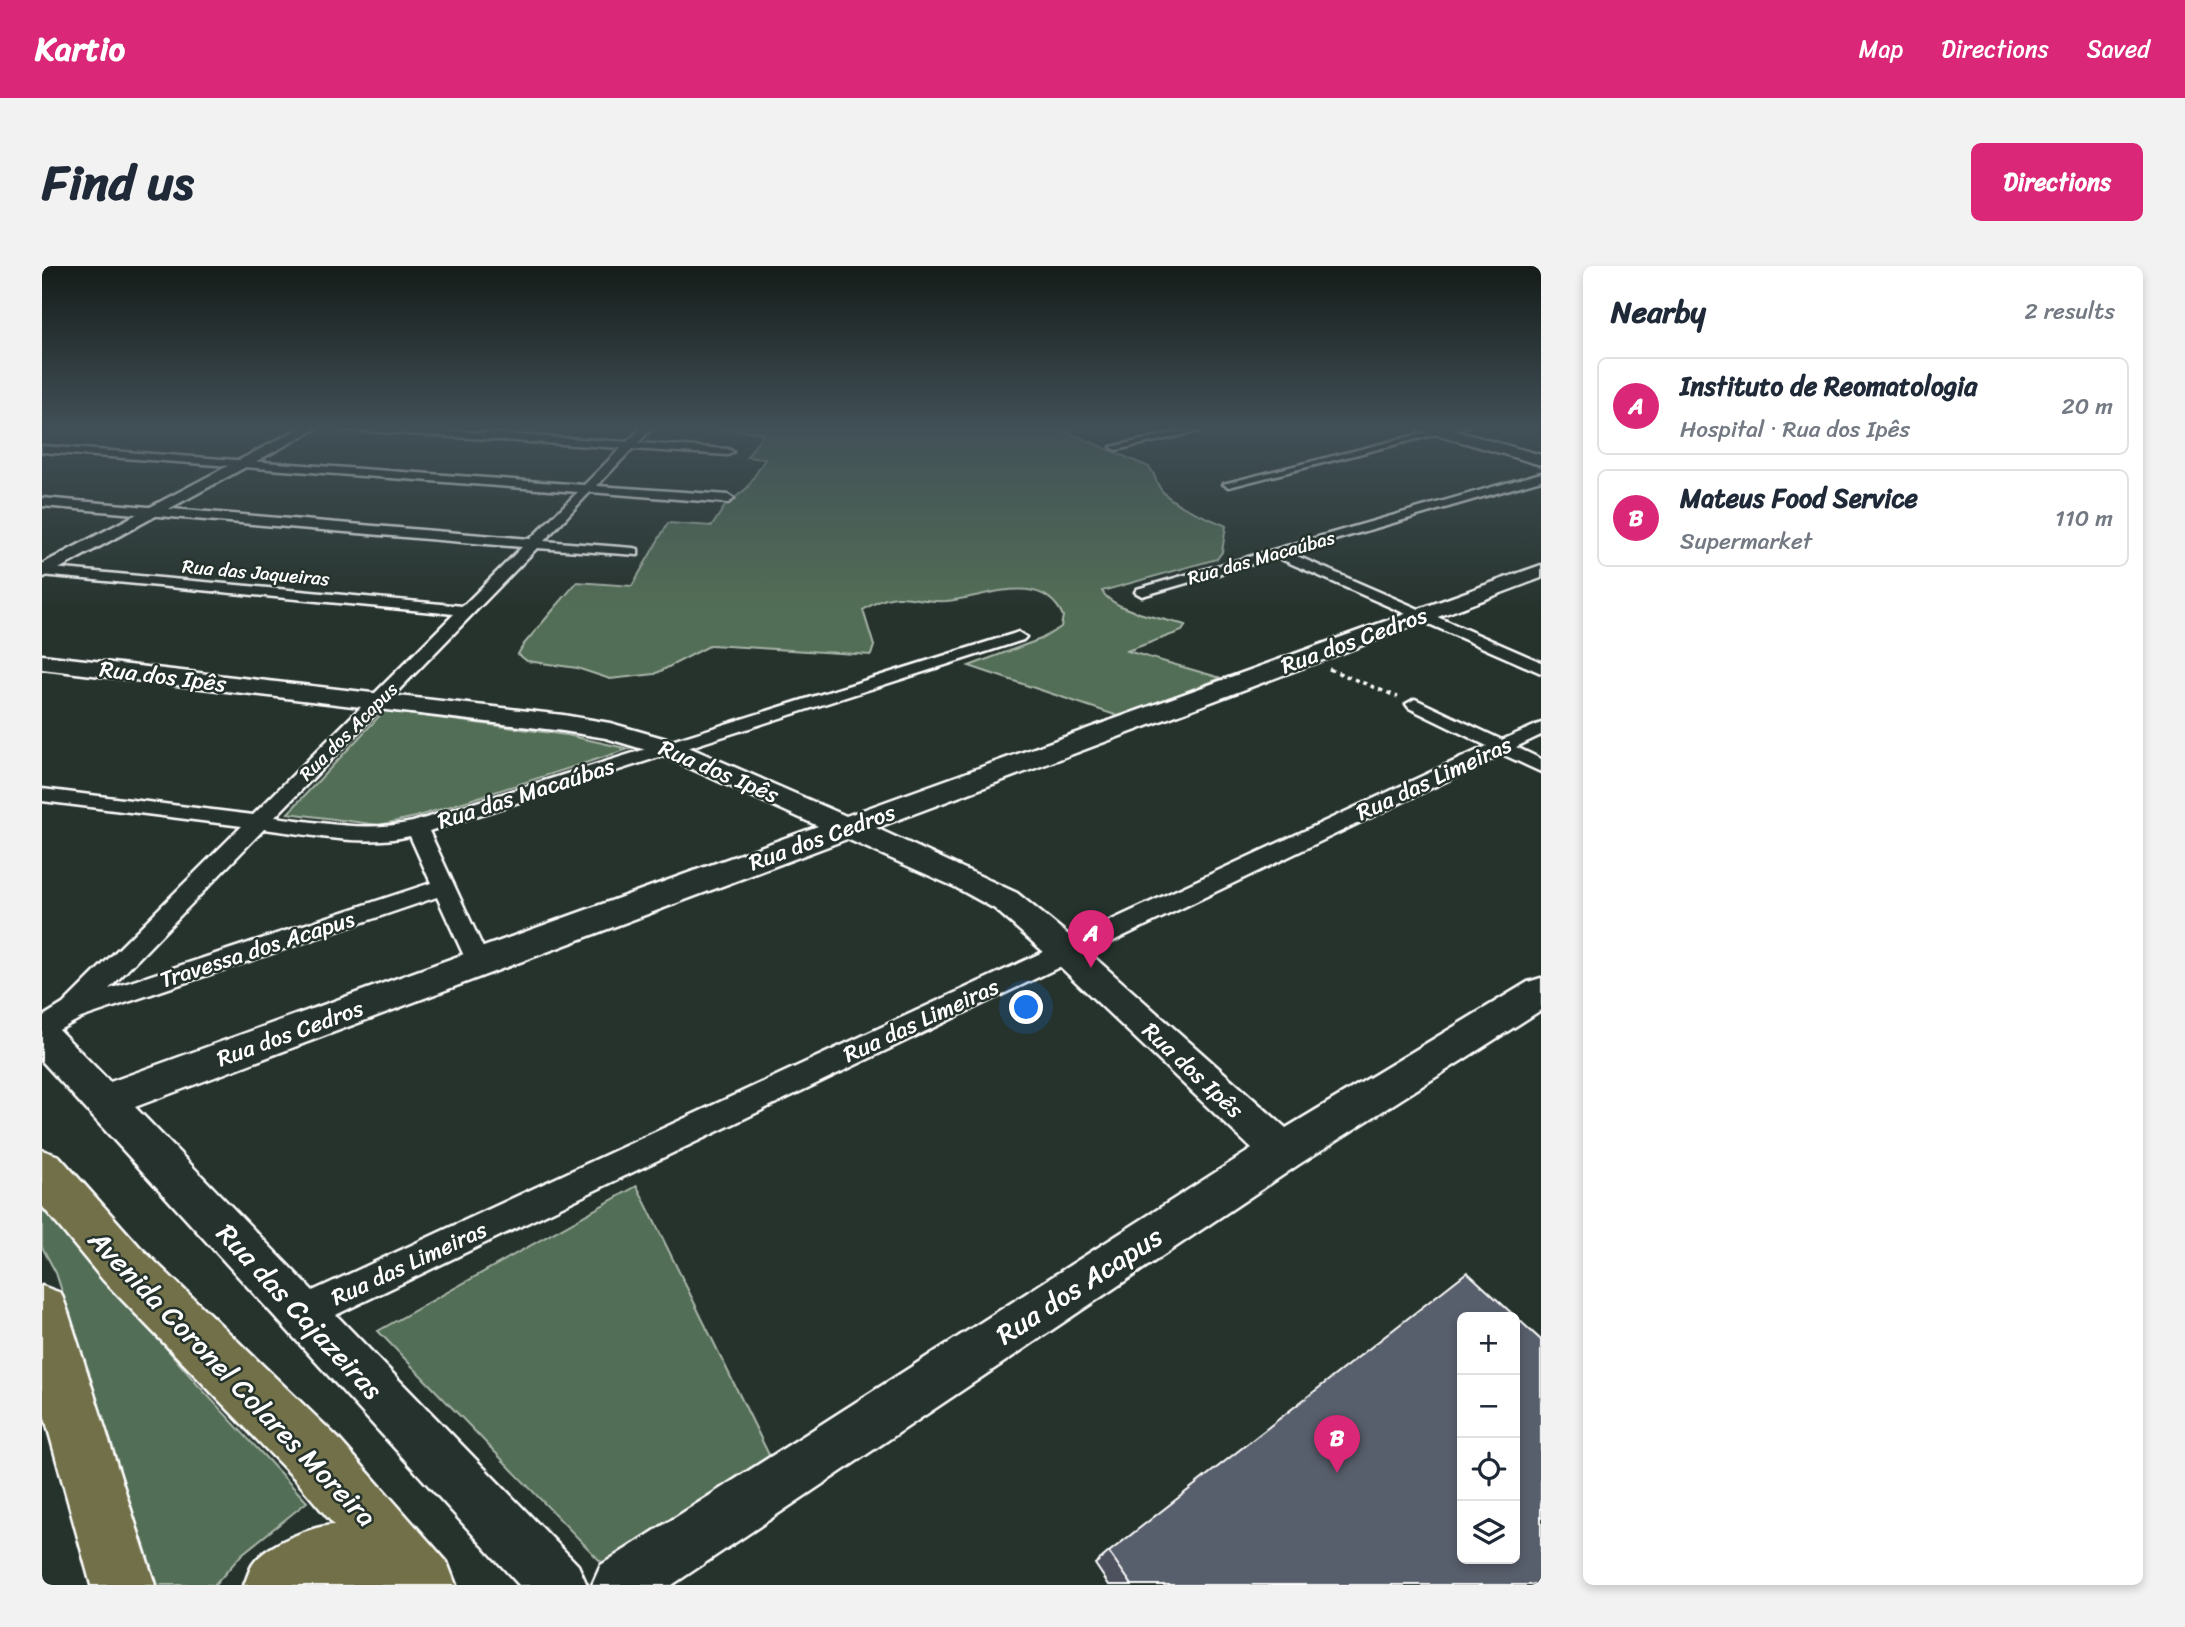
<!DOCTYPE html>
<html lang="en">
<head>
<meta charset="utf-8">
<style>
  :root { --surface:#fff; --page:#f2f2f3; --text:#1f2937; --muted:#747a83; --line:#e0e1e3; --accent:#db2777 }
  body { margin:0; font-family:Sriracha,sans-serif; background:var(--page); color:var(--text) }
  .controls { position:absolute; right:21px; bottom:21px; display:grid; overflow:hidden; border-radius:10px; box-shadow:0 4px 10px #0003 }
  .controls button { width:63px; height:63px; display:grid; place-items:center; padding:0; border:0; border-bottom:2px solid var(--line); background:var(--surface); color:var(--text); font:35px sans-serif }
  .you { position:absolute; left:985px; top:742px; width:24px; height:24px; margin:-18px; border:5px solid #fff; border-radius:50%; background:#1a73e8; box-shadow:0 0 0 10px #1a73e833 }
  .badge { display:grid; place-items:center; width:46px; height:46px; border-radius:50%; background:var(--accent); color:#fff; font-size:23px; font-weight:700 }
  .pin { position:absolute; translate:-50% -58px; filter:drop-shadow(0 2px 4px #0008) }
  .pin::after { content:''; position:absolute; top:37px; width:24px; height:21px; background:inherit; clip-path:polygon(0 0,100% 0,50% 100%) }
  .list { margin:0; padding:0; list-style:none }
  h2 { display:flex; justify-content:space-between; align-items:center; height:91px; margin:0; padding:0 28px; font-size:30px }
  h2 small { font-size:23px; font-weight:400; color:var(--muted) }
  .list li { display:grid; grid-template-columns:46px 1fr auto; gap:21px; align-items:center; box-sizing:border-box; height:98px; margin:0 14px 14px; padding:0 14px; border:2px solid var(--line); border-radius:10px }
  .list b { display:block; font-size:26px; white-space:nowrap }
  .list p { margin:0; font-size:23px; white-space:nowrap; color:var(--muted) }
  .list em { font-size:23px; font-style:normal; color:var(--muted) }
  .icon { flex:none; width:38px; height:38px; fill:none; stroke:currentColor; stroke-width:2; stroke-linecap:round; stroke-linejoin:round }
  .map { position:relative; flex:none; width:1499px; height:1319px; overflow:hidden; border-radius:10px }
  header { display:flex; align-items:center; gap:42px; box-sizing:border-box; height:98px; padding:0 35px; background:var(--accent); color:#fff }
  header strong { font-size:33px }
  nav { display:flex; gap:38px; margin-inline-start:auto; font-size:24px }
  .intro { display:flex; align-items:center; justify-content:space-between; box-sizing:border-box; height:168px; padding:0 42px }
  h1 { margin:0; font-size:49px }
  .button { padding:18px 32px; border-radius:10px; background:var(--accent); color:#fff; font-size:24px; font-weight:700 }
  main { display:flex; gap:42px; padding:0 42px }
  aside { flex:1; background:var(--surface); border-radius:10px; box-shadow:0 4px 10px #0003 }
  .map>svg:first-child { display:block }
  .green { fill:#536e56; stroke:#a9b6aa; stroke-width:2 }
  .lines { fill:none; stroke-linecap:round; stroke-linejoin:round }
  .street-casing { stroke:#fff; stroke-width:5 }
  .secondary-casing { stroke:#fff; stroke-width:5 }
  .primary-casing { stroke:#fff; stroke-width:5 }
  .path { stroke:#fff; stroke-width:3.5; stroke-dasharray:4.5 4.5; stroke-linecap:butt }
  .street { fill:#26332d; fill-rule:evenodd }
  .secondary { fill:#26332d; fill-rule:evenodd }
  .primary { fill:#71704a; fill-rule:evenodd }
  .wall { fill:#4d515d; stroke:#fff; stroke-width:2 }
  .building { fill:#595e6c; stroke:#fff; stroke-width:2; fill-rule:evenodd }
  .labels { text-anchor:middle; stroke-width:5; stroke-linejoin:round; paint-order:stroke }
  .far-street-label { font-size:19px; fill:#fff; stroke:#26332d }
  .street-label { font-size:23px; fill:#fff; stroke:#26332d }
  .near-street-label { font-size:28px; fill:#fff; stroke:#26332d }
</style>
</head>
<body>
<header>
<strong>Kartio</strong>
<nav><a>Map</a><a>Directions</a><a>Saved</a></nav>
</header>
<div class="intro"><h1>Find us</h1><a class="button">Directions</a></div>
<main>
<div class="map">
<svg width="1499" height="1319" viewBox="0 0 1499 1319">
  <rect width="100%" height="100%" fill="#26332d"/>
  <filter id="ink" filterUnits="userSpaceOnUse"><feTurbulence type="fractalNoise" baseFrequency=".0143" numOctaves="2"/><feDisplacementMap in="SourceGraphic" scale="14" xChannelSelector="R" yChannelSelector="G"/><feConvolveMatrix kernelMatrix="1 2 1 2 8 2 1 2 1" color-interpolation-filters="sRGB"/></filter>
  <g filter="url(#ink)">
    <!-- green -->
    <g class="green">
      <path d="M663,160L1037,161L1023,165L1107,201C1114,209 1114,218 1120,225C1135,242 1164,250 1184,260L1180,286L1175,293L1060,325C1071,345 1122,353 1144,359L1140,365L1085,385L1179,412L1079,451L927,400L999,373L1019,361L1021,350C1000,303 942,332 904,335C867,337 859,320 821,344L832,380L829,389L669,379L613,408L568,413L535,402L485,395L476,388L482,378L535,316L590,320L626,257L670,260L683,240L705,222L723,193L705,191L721,167L661,162Z"/>
      <polygon points="342,445 525,469 587,483 374,551 337,559 246,547"/>
      <polygon points="595,920 728,1191 561,1298 336,1065"/>
      <polygon points="0,936 155,1118 265,1236 200,1288 173,1319 115,1319 14,1007 0,981"/>
    </g>
    <g class="lines">
      <defs>
        <g id="street">
          <path d="M287,160H332L585,176L602,160H612L596,177L686,183L691,186L686,189L590,183L555,220L686,229L692,233L686,237L548,226L502,275L591,282L596,283V289L495,282L233,551C280,557 325,566 371,556L971,368L976,366L984,371L981,374L387,565L448,697L444,703L436,706L428,703L395,631L39,752L0,773V751L21,738L200,560L0,535V523L211,549L412,348L0,309V301L421,340L480,281L0,240V232L488,273L536,226L0,186V180L542,219L579,182L292,163ZM222,563C271,569 320,581 368,570L389,617L67,723Z"/>
          <polygon points="1162,160 1180,160 1074,184 1069,181"/>
          <polygon points="1410,160 1426,160 1187,221 1181,218"/>
          <polygon points="1499,207 1499,214 1248,287 1499,396 1499,407 1234,291 1100,330 1093,326 1095,323"/>
          <polygon points="1373,433 1460,474 1499,457 1499,469 1474,481 1499,493 1499,506 1460,488 273,1059 261,1063 249,1059 245,1047 249,1035 1445,480 1367,442 1364,438"/>
        </g>
        <g id="secondary">
          <polygon points="262,160 279,160 0,312 0,298"/>
          <polygon points="1374,160 1396,160 1499,189 1499,199 1376,163"/>
          <polygon points="1499,299 1499,312 834,562 975,627 1035,676 1244,862 1486,716 1499,712 1499,744 1256,899 630,1319 550,1319 559,1299 1210,883 1011,694 953,643 913,621 805,573 93,841 536,1299 545,1319 477,1319 0,795 0,755 13,760 68,816 776,560 617,488 564,472 521,465 0,403 0,389 521,449 568,457 635,476 804,550"/>
        </g>
        <g id="primary">
          <path d="M0,884L17,890L97,980L295,1171L405,1296L414,1319H202C205,1312 207,1304 211,1298C223,1279 270,1260 292,1259L253,1213L61,1014L0,940Z"/>
          <polygon points="0,1020 19,1027 26,1046 113,1319 49,1319 0,1141"/>
        </g>
      </defs>
      <!-- street casing -->
      <use href="#street" class="street-casing"/>
      <!-- secondary casing -->
      <use href="#secondary" class="secondary-casing"/>
      <!-- primary casing -->
      <use href="#primary" class="primary-casing"/>
      <!-- path -->
      <polyline class="path" points="1287,403 1356,431"/>
      <!-- street -->
      <use href="#street" class="street"/>
      <!-- secondary -->
      <use href="#secondary" class="secondary"/>
      <!-- primary -->
      <use href="#primary" class="primary"/>
    </g>
    <!-- wall -->
    <polygon class="wall" points="1067,1286 1499,1319 1067,1319 1053,1298"/>
    <!-- building -->
    <path class="building" d="M1425,1006L1499,1074V1319H1090L1067,1286ZM1420,1051H1473V1293H1420Z"/>
  </g>
  <!-- sky -->
  <linearGradient id="sky" x2="0" y2="1"><stop stop-color="#151c19"/><stop offset="0.47" stop-color="#415057"/><stop offset="1" stop-color="#415057" stop-opacity="0"/></linearGradient>
  <rect width="1499" height="344" fill="url(#sky)"/>
  <g class="labels">
    <!-- far-street labels -->
    <g class="far-street-label">
      <text transform="translate(1219 291) rotate(-16)" y="7">Rua das Macaúbas</text>
      <text transform="translate(214 306) rotate(5)" y="7">Rua das Jaqueiras</text>
      <text transform="translate(306 465) rotate(-45)" y="7">Rua dos Acapus</text>
    </g>
    <!-- street labels -->
    <g class="street-label">
      <text transform="translate(1312 374) rotate(-20)" y="8">Rua dos Cedros</text>
      <text transform="translate(121 410) rotate(7)" y="8">Rua dos Ipês</text>
      <text transform="translate(677 505) rotate(23)" y="8">Rua dos Ipês</text>
      <text transform="translate(1392 512) rotate(-25)" y="8">Rua das Limeiras</text>
      <text transform="translate(484 527) rotate(-18)" y="8">Rua das Macaúbas</text>
      <text transform="translate(780 571) rotate(-20)" y="8">Rua dos Cedros</text>
      <text transform="translate(215 683) rotate(-18)" y="8">Travessa dos Acapus</text>
      <text transform="translate(879 754) rotate(-25)" y="8">Rua das Limeiras</text>
      <text transform="translate(248 767) rotate(-20)" y="8">Rua dos Cedros</text>
      <text transform="translate(1151 804) rotate(43)" y="8">Rua dos Ipês</text>
      <text transform="translate(367 997) rotate(-25)" y="8">Rua das Limeiras</text>
    </g>
    <!-- near-street labels -->
    <g class="near-street-label">
      <text transform="translate(1037 1019) rotate(-33)" y="10">Rua dos Acapus</text>
      <text transform="translate(258 1045) rotate(47)" y="10">Rua das Cajazeiras</text>
      <text transform="translate(191 1112) rotate(46)" y="10">Avenida Coronel Colares Moreira</text>
    </g>
  </g>
</svg>
<div class="controls">
<button>+</button>
<button>−</button>
<button><svg class="icon" aria-label="locate" viewBox="0 0 24 24"><circle cx="12" cy="12" r="6"/><path d="M12 2v4M12 18v4M2 12h4M18 12h4"/></svg></button>
<button><svg class="icon" aria-label="layers" viewBox="0 0 24 24"><path d="M12 4l9 5-9 5-9-5zM3 14l9 5 9-5"/></svg></button>
</div>
<div class="you"></div>
<div class="pin badge" style="left:1049px;top:702px">A</div>
<div class="pin badge" style="left:1295px;top:1207px">B</div>
</div>
<aside>
<h2>Nearby<small>2 results</small></h2>
<ul class="list">
<li><span class="badge">A</span><div><b>Instituto de Reomatologia</b><p>Hospital · Rua dos Ipês</p></div><em>20 m</em></li>
<li><span class="badge">B</span><div><b>Mateus Food Service</b><p>Supermarket</p></div><em>110 m</em></li>
</ul>
</aside>
</main>
</body>
</html>
